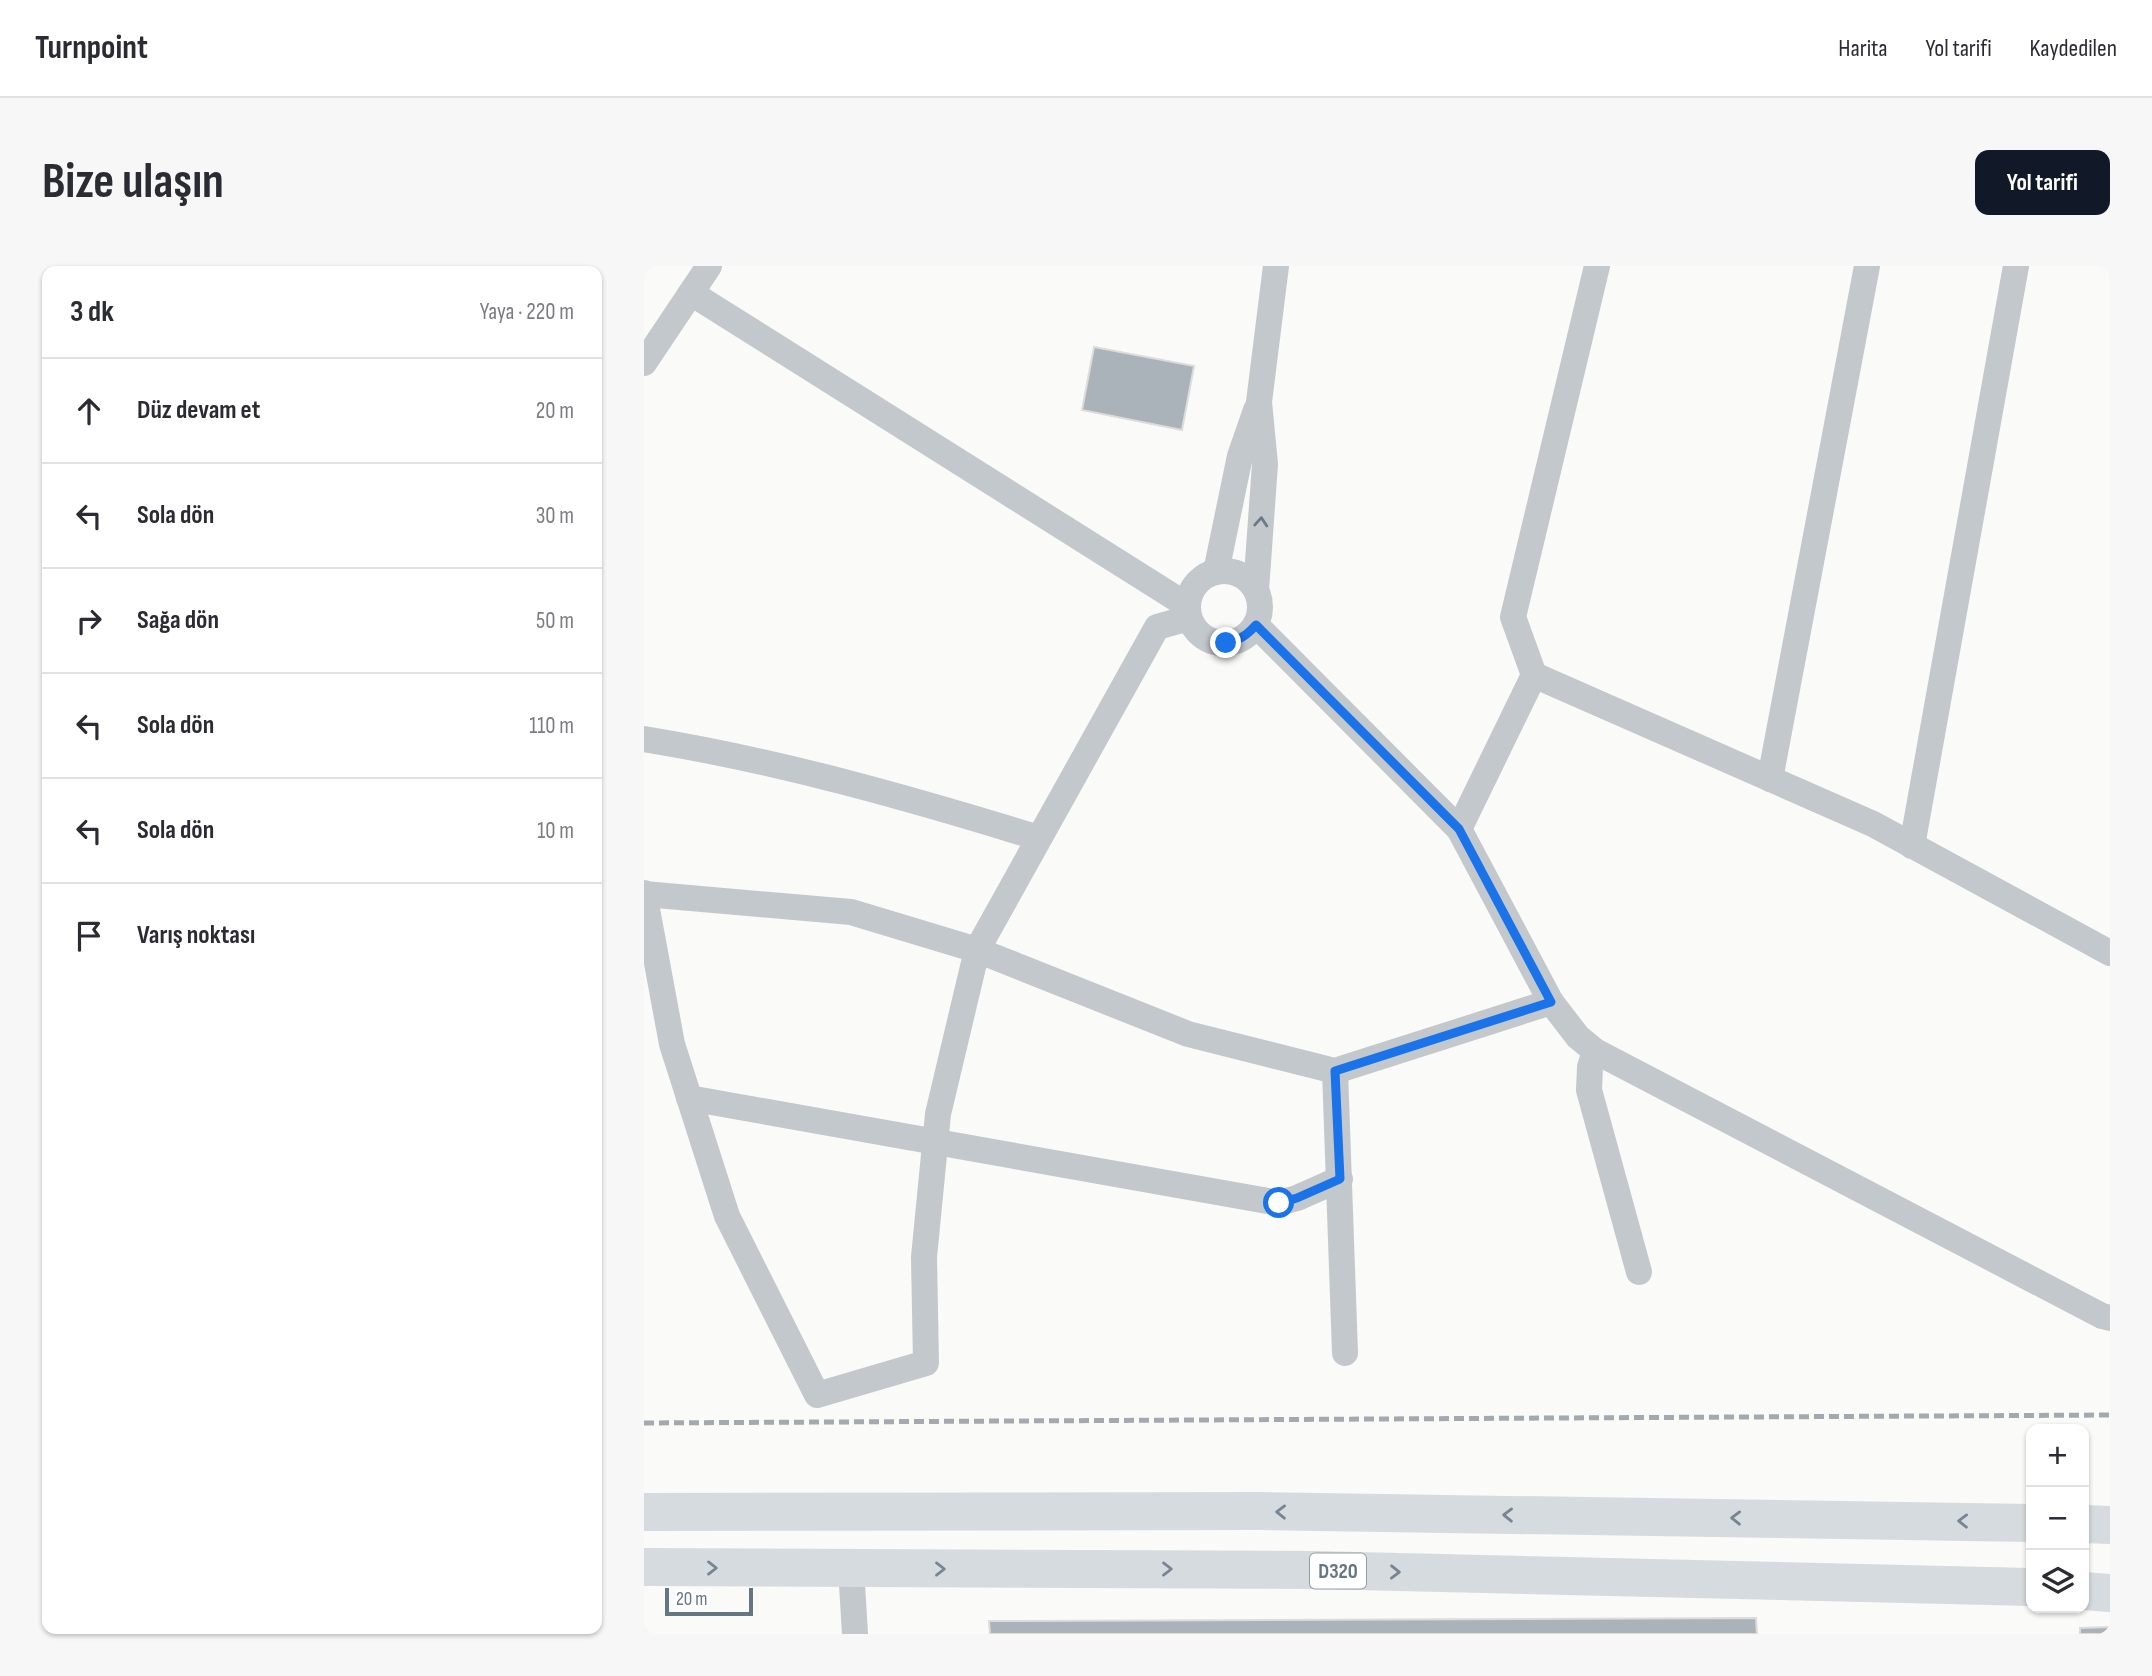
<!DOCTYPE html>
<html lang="tr">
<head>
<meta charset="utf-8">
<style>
  :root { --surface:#fff; --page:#f7f7f7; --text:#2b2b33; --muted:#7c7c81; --line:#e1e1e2; --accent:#111827 }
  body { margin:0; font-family:"Sofia Sans Condensed",sans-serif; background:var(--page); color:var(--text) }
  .controls { position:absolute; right:21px; bottom:21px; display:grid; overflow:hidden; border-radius:14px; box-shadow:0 2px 5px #0004 }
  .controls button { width:63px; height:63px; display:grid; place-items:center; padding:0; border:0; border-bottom:2px solid var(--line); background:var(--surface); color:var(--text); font:35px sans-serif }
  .scale { position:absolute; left:21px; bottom:18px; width:88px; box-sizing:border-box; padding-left:7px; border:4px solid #657683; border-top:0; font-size:19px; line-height:24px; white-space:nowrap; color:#657683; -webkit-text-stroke:5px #fff; paint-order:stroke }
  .stop { position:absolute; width:21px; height:21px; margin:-16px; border:5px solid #1a73e8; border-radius:50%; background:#fff }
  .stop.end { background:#1a73e8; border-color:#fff; box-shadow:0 2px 7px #0008 }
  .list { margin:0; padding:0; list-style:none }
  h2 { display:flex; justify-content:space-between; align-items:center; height:91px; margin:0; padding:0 28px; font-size:30px }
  h2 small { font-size:23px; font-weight:400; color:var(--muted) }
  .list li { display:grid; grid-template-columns:46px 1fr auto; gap:21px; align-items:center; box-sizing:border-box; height:105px; padding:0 28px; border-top:2px solid var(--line) }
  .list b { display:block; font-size:26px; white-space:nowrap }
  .list em { font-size:23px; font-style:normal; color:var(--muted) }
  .icon { flex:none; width:38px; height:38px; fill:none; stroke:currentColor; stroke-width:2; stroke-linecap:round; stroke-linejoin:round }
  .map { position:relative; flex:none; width:1466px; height:1368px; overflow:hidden; border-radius:14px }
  header { display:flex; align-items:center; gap:42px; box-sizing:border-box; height:98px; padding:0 35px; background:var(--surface); border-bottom:2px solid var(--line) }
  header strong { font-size:33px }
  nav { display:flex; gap:38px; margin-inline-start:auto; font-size:24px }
  .intro { display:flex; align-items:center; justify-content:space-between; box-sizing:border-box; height:168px; padding:0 42px }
  h1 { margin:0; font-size:49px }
  .button { padding:18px 32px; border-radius:14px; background:var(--accent); color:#fff; font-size:24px; font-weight:700 }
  main { display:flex; gap:42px; padding:0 42px }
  aside { flex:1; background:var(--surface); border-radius:14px; box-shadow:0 2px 5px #0004 }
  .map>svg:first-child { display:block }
  .building { fill:#aab3b9; stroke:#dcdcda; stroke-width:2 }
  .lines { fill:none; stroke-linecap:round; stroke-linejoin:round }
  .street { stroke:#c3c8cc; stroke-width:26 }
  .highway { stroke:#d6dbdf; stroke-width:38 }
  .rail { stroke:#a2aab0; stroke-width:5; stroke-dasharray:10 5; stroke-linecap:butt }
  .oneway { stroke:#6a7a87 }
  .oneway2 { stroke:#768591 }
  .route { stroke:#1a73e8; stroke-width:9 }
  .labels { text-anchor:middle; stroke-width:7; stroke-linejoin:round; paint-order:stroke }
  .shield { fill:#fff; stroke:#939fa8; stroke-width:2 }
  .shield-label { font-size:21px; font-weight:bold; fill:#657683 }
</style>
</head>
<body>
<header>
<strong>Turnpoint</strong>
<nav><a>Harita</a><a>Yol tarifi</a><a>Kaydedilen</a></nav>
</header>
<div class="intro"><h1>Bize ulaşın</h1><a class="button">Yol tarifi</a></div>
<main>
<aside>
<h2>3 dk<small>Yaya · 220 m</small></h2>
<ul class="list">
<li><svg class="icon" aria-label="ahead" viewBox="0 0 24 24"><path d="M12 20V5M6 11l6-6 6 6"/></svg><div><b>Düz devam et</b></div><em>20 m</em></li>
<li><svg class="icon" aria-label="left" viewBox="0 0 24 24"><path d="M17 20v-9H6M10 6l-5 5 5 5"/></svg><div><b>Sola dön</b></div><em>30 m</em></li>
<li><svg class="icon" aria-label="right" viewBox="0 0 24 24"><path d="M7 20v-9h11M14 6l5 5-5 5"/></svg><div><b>Sağa dön</b></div><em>50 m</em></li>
<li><svg class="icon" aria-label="left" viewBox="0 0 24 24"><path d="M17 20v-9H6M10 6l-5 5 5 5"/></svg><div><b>Sola dön</b></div><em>110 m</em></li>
<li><svg class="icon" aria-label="left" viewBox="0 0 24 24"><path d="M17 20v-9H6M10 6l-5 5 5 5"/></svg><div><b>Sola dön</b></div><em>10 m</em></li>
<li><svg class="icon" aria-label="arrive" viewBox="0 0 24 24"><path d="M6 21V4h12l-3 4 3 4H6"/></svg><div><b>Varış noktası</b></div></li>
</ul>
</aside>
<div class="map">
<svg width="1466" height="1368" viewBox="0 0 1466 1368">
  <rect width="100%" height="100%" fill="#fafaf8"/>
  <!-- building -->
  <g class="building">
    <polygon points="450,81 550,100 538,164 438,144"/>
    <polygon points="1112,1352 1113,1368 346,1368 345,1355"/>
    <polygon points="1466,1361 1466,1368 1436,1368 1436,1362"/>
  </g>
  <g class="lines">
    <!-- street -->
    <g class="street">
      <polyline points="47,27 544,340"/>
      <polyline points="0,97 65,0"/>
      <circle cx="580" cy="341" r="36"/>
      <polyline points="572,306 596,190 612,144"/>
      <polyline points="612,324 621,198 615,136 632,0"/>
      <polyline points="612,359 815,563 890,409 869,351 953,0"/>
      <polyline points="890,409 1229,558 1466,687"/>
      <path d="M0,473C135,495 265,532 395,572"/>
      <polyline points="1126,513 1223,0"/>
      <polyline points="815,563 907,736 934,771 951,785 1458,1050 1466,1052"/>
      <polyline points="1268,580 1372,0"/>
      <polyline points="0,627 28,778 83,950 173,1129 282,1097 280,991 294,848 333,684 513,361 545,352"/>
      <polyline points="0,628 207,646 333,684 544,768 691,805 907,736"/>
      <polyline points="951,785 946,801 945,824 995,1006"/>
      <polyline points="691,805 701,1087"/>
      <polyline points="45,832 635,937 653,932 696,913"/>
      <polyline points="207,1302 211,1368"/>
    </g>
    <!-- highway -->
    <g class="highway">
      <polyline points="0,1246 616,1245 1387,1257"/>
      <polyline points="1440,1258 1466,1259"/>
      <polyline points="0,1301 671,1304 1387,1321"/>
      <polyline points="1440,1325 1466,1327"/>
    </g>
    <!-- rail -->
    <polyline class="rail" points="0,1157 1466,1149"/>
  </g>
  <!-- one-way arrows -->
  <defs><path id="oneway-chevron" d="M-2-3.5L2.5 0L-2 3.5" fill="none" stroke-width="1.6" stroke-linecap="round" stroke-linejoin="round" transform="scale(1.75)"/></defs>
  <use class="oneway" href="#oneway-chevron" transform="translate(617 256) rotate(-86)"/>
  <g class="oneway2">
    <use href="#oneway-chevron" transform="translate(637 1246) rotate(-179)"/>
    <use href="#oneway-chevron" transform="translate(864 1249) rotate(-179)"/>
    <use href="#oneway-chevron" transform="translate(1092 1252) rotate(-179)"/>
    <use href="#oneway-chevron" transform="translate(1319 1255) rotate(-179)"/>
    <use href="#oneway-chevron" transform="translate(68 1302)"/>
    <use href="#oneway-chevron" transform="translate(296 1303)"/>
    <use href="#oneway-chevron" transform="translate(523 1303)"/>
    <use href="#oneway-chevron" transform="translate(751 1306) rotate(1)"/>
  </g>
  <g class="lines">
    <!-- route -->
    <path class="route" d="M582,377C596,374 603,369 612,359L815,563L907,736L691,805L696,913L653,932L635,937"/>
  </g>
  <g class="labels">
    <!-- shield labels -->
    <rect class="shield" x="666" y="1287.5" width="56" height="35" rx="5"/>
    <g class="shield-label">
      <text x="694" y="1312">D320</text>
    </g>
  </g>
</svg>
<div class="controls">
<button>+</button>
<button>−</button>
<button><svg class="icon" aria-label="layers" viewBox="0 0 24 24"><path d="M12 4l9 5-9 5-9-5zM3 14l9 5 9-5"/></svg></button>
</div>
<div class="scale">20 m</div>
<div class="stop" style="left:635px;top:937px"></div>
<div class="stop end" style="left:582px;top:377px"></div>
</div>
</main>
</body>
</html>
